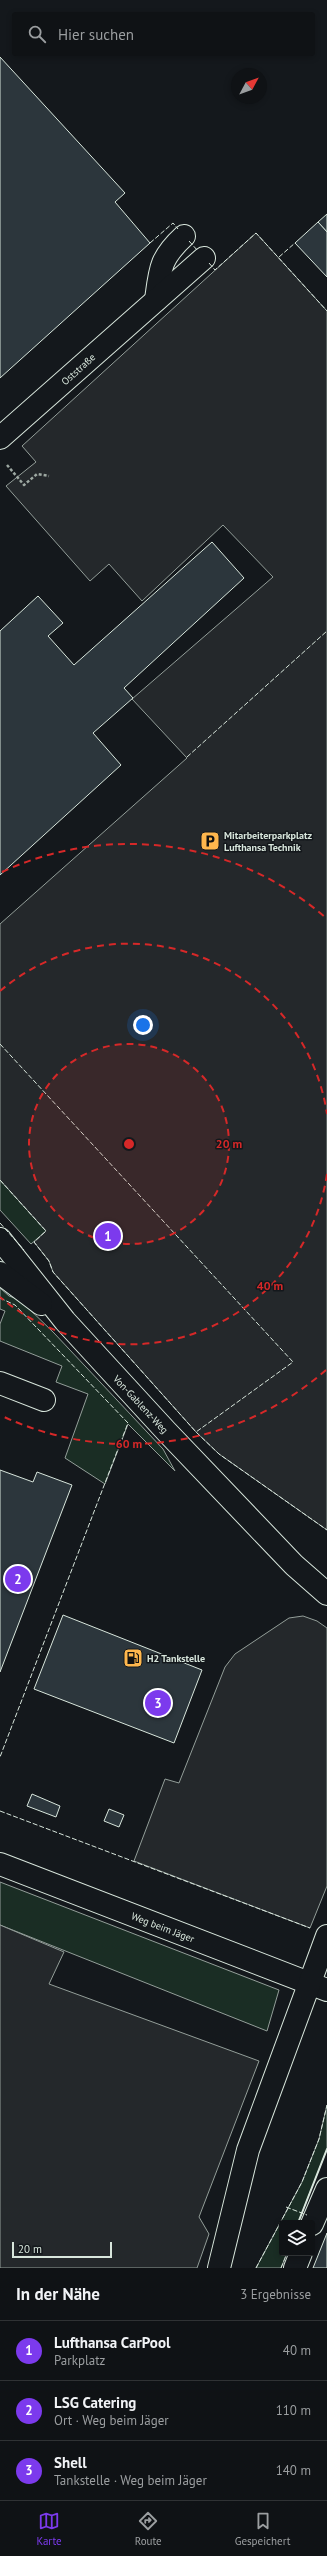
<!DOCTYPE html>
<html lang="de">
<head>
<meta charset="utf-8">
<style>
  :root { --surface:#0f1215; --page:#181b1e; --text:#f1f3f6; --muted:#9b9ea0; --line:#2f3234; --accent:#7c3aed }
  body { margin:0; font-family:"PT Sans",sans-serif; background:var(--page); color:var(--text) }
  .controls { position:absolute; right:12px; bottom:12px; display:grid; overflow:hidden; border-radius:4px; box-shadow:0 2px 6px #0003 }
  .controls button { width:36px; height:36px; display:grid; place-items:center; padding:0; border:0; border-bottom:1px solid var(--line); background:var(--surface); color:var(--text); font:20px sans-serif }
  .compass { position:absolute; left:231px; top:68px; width:36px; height:36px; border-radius:50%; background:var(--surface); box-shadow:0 2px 6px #0003; rotate:49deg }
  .scale { position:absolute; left:12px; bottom:10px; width:100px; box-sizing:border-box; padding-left:4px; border:2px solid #d8e6dc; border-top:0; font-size:11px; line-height:14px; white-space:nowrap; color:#d8e6dc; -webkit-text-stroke:3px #14181c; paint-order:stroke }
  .you { position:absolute; left:143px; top:1025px; width:14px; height:14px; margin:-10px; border:3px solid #fff; border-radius:50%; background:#1a73e8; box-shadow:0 0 0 6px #1a73e833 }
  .badge { display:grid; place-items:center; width:26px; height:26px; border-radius:50%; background:var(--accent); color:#fff; font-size:13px; font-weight:700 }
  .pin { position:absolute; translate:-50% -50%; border:2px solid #fff; box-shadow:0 1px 4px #0006 }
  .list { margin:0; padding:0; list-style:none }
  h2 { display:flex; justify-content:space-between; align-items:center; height:52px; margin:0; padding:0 16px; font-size:17px }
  h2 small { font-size:13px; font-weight:400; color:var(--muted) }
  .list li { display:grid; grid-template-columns:26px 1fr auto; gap:12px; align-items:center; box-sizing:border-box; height:60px; padding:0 16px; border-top:1px solid var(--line) }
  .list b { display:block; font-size:15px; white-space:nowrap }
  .list p { margin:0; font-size:13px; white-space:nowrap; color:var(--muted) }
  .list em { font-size:13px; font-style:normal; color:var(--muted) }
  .icon { flex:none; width:22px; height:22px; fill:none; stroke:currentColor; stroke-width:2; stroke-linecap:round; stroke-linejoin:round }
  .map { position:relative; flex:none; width:327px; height:2268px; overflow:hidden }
  .search { position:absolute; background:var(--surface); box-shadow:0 2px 6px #0003; left:12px; right:12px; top:12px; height:44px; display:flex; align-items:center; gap:10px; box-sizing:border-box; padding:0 14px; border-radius:4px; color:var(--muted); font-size:15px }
  .sheet { height:232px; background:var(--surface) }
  nav { display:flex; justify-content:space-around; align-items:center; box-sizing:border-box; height:56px; border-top:1px solid var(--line); background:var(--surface); font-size:11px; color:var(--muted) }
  nav a { display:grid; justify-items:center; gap:2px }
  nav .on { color:var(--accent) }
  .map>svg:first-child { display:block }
  .green { fill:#1a2d24; stroke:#939e99 }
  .parking { fill:#24282b; stroke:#939e99 }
  .building { fill:#2c363c; stroke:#d8e6dc }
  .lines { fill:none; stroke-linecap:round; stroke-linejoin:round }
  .minor-casing { stroke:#d8e6dc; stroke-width:24 }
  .path { stroke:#9da8a2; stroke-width:2.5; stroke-dasharray:3 2; stroke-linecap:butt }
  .minor { stroke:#14181c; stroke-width:22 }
  .fence { stroke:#d8e6dc; stroke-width:1; stroke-dasharray:5 2; stroke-linecap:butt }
  .wall { stroke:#d8e6dc; stroke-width:2 }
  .ring { fill:none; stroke:#d62828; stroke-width:2; stroke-dasharray:7 5 }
  .labels { text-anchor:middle; stroke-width:3; stroke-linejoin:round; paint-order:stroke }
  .street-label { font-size:10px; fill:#d8e6dc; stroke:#14181c }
  .poi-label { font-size:10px; font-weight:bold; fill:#d8e6dc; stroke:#14181c; text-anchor:start }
  .centre { fill:#d62828; stroke:#14181c; stroke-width:2 }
  .ring-label { font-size:12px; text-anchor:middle; font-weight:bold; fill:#d62828; stroke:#14181c; stroke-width:3; stroke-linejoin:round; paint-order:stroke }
</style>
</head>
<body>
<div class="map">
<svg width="327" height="2268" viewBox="0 0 327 2268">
  <rect width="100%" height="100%" fill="#14181c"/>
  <!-- green -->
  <g class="green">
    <polygon points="0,1180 46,1231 31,1244 0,1210"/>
    <polygon points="0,1288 9,1296 20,1300 54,1333 163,1449 175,1471 128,1424 105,1484 65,1458 88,1394 56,1382 62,1366 0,1341 0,1324 5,1311 0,1309"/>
    <polygon points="0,1882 279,1990 267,2031 0,1925"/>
    <polygon points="327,2105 327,2149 298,2223 282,2223 282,2253 287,2253 281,2268 256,2268 302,2182 319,2139"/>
  </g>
  <!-- parking -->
  <g class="parking">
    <polygon points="256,233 327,311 327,1530 219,1454 196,1432 53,1272 49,1261 34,1242 46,1231 0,1180 0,924 187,758 132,699 273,577 223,525 142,601 109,564 90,581 6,486 36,462 22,446"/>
    <polygon points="303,1616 317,1621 327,1628 327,1886 310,1928 134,1861 165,1779 179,1783 225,1667 235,1654 289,1618"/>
    <polygon points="0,1925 64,1952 49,1984 259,2061 199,2217 209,2234 197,2268 0,2268"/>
  </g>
  <!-- building -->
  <g class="building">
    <polygon points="0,57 125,193 115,202 150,243 0,378"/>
    <polygon points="327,214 327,232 318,222"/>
    <polygon points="318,222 327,232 327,277 295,243"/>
    <polygon points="212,542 244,578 124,688 133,698 93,733 121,765 0,875 0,631 38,596 63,623 48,636 74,665"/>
    <polygon points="0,1470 33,1482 37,1472 72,1485 0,1672"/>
    <polygon points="63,1615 202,1670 174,1743 34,1689"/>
    <polygon points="32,1794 60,1806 56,1817 27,1806"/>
    <polygon points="109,1809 124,1815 119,1827 104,1821"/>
    <polygon points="327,2233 327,2268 313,2268"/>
  </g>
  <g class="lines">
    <defs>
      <g id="minor">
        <path d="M156,300C160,269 160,258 184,236"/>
        <polyline points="0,438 204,258"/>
        <polyline points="0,1239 65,1321 166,1431 294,1565 327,1594"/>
        <polyline points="0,1273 41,1304"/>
        <polyline points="0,1383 44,1400"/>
        <polyline points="0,1864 327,1990"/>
        <polyline points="312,2224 327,2189"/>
        <polyline points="219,2268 248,2150 327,1936"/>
        <polyline points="295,2268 301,2253"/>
      </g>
    </defs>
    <!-- minor casing -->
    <use href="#minor" class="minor-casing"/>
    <!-- path -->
    <polyline class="path" points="7,465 24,485 37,474 49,476"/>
    <!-- minor -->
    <use href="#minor" class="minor"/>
    <!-- fence -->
    <g class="fence">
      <polyline points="189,241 198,251"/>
      <polyline points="150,243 173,223 178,229"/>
      <polyline points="279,257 295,243"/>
      <polyline points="209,263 215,270 256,233 327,311"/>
      <polyline points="187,757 327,631"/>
      <polyline points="0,1044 293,1362 196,1432"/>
      <polyline points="0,1180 46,1231 34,1242 49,1261 53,1272 196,1432 219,1454 327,1530"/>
      <polyline points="0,1223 24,1250"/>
      <polyline points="0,1298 15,1305 128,1423 0,1757"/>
      <polyline points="0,1811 310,1928"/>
      <polyline points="286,2207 307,2215"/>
      <polyline points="256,2268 302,2182 319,2139 327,2105"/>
      <polyline points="281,2268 287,2253"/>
    </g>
    <!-- wall -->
    <polyline class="wall" points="298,2223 327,2149"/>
  </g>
  <!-- distance rings -->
  <circle cx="129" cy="1144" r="100" fill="#d62828" fill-opacity=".12"/>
  <g class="ring">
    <circle cx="129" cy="1144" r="100"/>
    <path d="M327 1174A200 200 0 0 1 0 1297M0 991A200 200 0 0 1 327 1114"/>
    <path d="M326 1370A300 300 0 0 1 2 1416M2 872A300 300 0 0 1 326 918"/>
  </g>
  <!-- icons -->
  <defs>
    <symbol id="parking-square" viewBox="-11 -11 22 22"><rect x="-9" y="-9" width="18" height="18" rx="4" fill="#ffb74d" stroke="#14181c"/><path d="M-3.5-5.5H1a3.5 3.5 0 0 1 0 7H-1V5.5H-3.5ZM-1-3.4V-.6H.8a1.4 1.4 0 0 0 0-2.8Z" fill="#111"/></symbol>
    <symbol id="fuel-square" viewBox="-11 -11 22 22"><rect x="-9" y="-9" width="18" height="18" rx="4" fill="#ffb74d" stroke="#14181c"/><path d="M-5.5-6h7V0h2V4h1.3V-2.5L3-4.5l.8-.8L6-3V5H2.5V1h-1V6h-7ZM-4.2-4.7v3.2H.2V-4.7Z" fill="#111"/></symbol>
  </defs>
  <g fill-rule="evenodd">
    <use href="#parking-square" x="199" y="830" width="22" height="22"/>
    <use href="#fuel-square" x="122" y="1647" width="22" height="22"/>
  </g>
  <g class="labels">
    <!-- street labels -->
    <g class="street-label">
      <text transform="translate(78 369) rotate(-42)" y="4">Oststraße</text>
      <text transform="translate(141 1404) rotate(47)" y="4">Von-Gablenz-Weg</text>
      <text transform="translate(163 1927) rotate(21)" y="4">Weg beim Jäger</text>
    </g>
    <!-- poi labels -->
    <g class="poi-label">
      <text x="224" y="839">Mitarbeiterparkplatz<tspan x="224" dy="12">Lufthansa Technik</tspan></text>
      <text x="147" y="1662">H2 Tankstelle</text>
    </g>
  </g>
  <circle cx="129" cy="1144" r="6" class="centre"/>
  <g class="ring-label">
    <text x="229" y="1148">20 m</text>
    <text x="270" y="1290">40 m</text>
    <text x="129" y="1448">60 m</text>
  </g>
</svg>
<div class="controls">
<button><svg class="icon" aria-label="layers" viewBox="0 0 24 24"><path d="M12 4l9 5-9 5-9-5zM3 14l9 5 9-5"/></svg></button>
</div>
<svg class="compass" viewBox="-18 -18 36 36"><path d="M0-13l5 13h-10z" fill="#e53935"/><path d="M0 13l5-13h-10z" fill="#9b9ea0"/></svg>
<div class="scale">20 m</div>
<div class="you"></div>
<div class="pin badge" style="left:108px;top:1236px">1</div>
<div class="pin badge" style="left:18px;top:1579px">2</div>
<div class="pin badge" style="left:158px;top:1703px">3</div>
<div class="search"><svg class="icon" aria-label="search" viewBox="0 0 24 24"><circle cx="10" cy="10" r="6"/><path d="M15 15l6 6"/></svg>Hier suchen</div>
</div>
<section class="sheet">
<h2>In der Nähe<small>3 Ergebnisse</small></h2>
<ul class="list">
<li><span class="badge">1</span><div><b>Lufthansa CarPool</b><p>Parkplatz</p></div><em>40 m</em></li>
<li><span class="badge">2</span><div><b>LSG Catering</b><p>Ort · Weg beim Jäger</p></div><em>110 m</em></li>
<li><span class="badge">3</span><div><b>Shell</b><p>Tankstelle · Weg beim Jäger</p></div><em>140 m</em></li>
</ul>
</section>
<nav>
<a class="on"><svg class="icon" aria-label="map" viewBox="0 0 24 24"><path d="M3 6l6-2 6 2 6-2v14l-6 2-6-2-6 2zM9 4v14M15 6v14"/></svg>Karte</a>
<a><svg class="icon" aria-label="directions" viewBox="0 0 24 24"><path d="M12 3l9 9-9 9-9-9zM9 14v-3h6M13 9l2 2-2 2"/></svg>Route</a>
<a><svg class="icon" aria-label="saved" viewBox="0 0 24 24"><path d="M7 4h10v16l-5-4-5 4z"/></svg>Gespeichert</a>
</nav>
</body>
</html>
